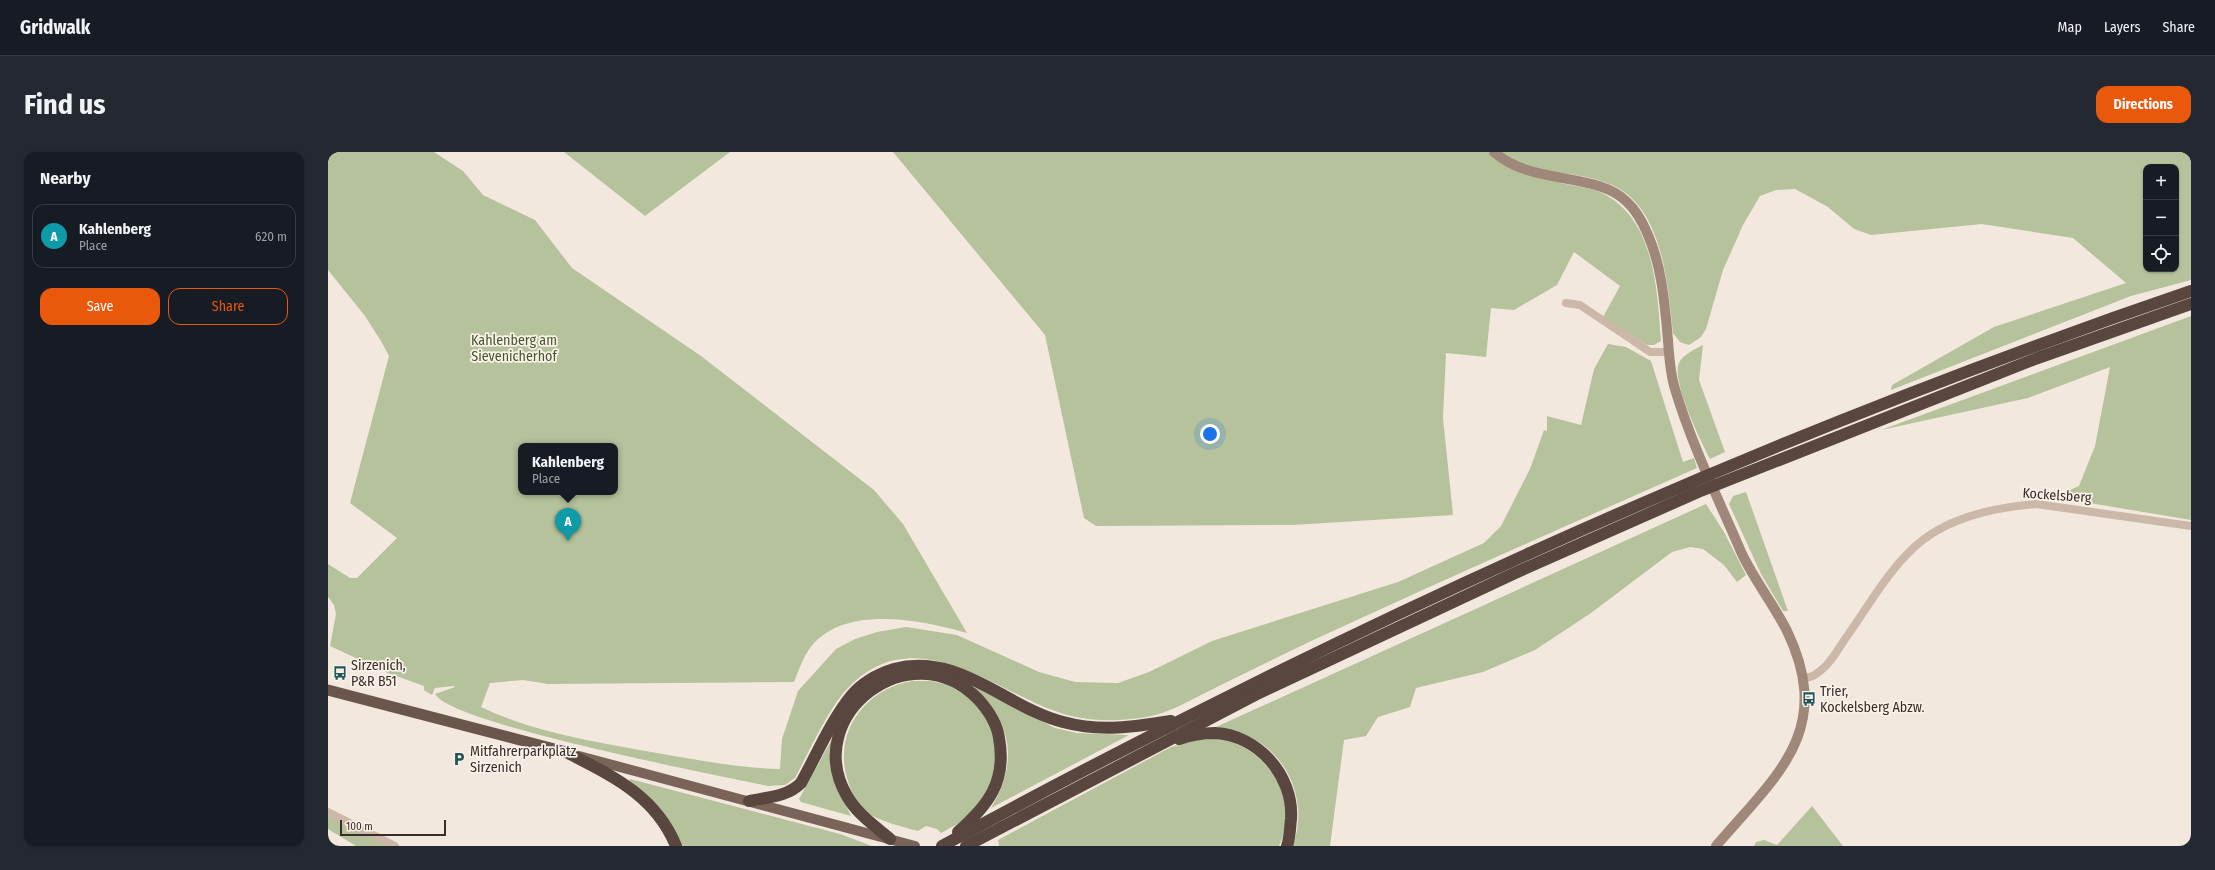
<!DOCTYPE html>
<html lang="en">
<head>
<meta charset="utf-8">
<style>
  :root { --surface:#171b24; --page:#242831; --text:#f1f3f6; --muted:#9ea1a6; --line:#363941; --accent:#ea580c }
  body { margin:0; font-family:"Fira Sans Condensed",sans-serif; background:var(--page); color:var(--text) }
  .controls { position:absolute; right:12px; top:12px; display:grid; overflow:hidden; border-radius:8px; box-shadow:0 1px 3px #0004 }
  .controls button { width:36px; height:36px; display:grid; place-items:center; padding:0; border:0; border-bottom:1px solid var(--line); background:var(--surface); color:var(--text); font:20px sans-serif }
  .scale { position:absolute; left:12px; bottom:10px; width:106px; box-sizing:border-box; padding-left:4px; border:2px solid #382d29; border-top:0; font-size:11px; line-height:14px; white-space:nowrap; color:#382d29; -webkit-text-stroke:3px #faf2e9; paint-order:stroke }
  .you { position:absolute; left:882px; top:282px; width:14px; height:14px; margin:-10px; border:3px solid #fff; border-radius:50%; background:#1a73e8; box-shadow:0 0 0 6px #1a73e833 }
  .badge { display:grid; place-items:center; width:26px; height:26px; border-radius:50%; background:var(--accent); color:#fff; font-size:13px; font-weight:700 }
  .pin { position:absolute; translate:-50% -33px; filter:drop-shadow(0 1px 2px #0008) }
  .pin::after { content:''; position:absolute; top:21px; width:14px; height:12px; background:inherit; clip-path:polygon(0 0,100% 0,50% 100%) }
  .popup { position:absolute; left:190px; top:291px; width:100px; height:52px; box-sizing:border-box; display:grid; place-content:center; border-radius:8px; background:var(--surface); filter:drop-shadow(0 1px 3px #0005); font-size:13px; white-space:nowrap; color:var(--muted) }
  .popup b { font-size:15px; color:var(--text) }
  .popup::after { content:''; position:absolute; left:50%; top:100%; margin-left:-8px; border:8px solid transparent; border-top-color:var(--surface) }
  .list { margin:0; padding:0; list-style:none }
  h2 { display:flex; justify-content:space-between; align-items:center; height:52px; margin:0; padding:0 16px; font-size:17px }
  h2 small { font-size:13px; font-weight:400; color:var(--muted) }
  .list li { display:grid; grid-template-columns:26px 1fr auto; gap:12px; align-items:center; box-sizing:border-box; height:64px; margin:0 8px 8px; padding:0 8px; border:1px solid var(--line); border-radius:12px }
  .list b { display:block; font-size:15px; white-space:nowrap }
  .list p { margin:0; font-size:13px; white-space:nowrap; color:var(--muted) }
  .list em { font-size:13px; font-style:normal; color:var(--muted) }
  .actions { display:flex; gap:8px; padding:12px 16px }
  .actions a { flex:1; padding:9px 0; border:1px solid var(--accent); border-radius:12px; text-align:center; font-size:14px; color:var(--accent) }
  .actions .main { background:var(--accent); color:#fff }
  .icon { flex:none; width:22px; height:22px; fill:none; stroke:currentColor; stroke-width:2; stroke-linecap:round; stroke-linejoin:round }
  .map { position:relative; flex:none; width:1863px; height:694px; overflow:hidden; border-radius:12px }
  header { display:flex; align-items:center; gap:24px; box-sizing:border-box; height:56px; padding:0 20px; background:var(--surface); border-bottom:1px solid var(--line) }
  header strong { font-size:19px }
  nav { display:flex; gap:22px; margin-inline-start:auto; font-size:14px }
  .intro { display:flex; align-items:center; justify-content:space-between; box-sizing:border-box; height:96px; padding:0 24px }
  h1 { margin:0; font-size:28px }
  .button { padding:10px 18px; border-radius:12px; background:var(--accent); color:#fff; font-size:14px; font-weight:700 }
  main { display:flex; gap:24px; padding:0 24px }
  aside { flex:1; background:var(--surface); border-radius:12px; box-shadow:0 1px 3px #0004 }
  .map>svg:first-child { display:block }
  .green { fill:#b6c29c; fill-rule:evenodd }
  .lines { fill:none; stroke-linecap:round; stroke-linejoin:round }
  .minor { stroke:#cbb8a8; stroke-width:8 }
  .secondary { stroke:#9f8779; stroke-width:10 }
  .primary { stroke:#7a6459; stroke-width:10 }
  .trunk { stroke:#6a564c; stroke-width:11 }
  .motorway { stroke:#59473f; stroke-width:12 }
  .labels { text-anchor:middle; stroke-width:3.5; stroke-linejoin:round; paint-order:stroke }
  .park-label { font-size:14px; fill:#47572c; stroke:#faf2e9 }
  .street-label { font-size:14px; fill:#382d29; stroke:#faf2e9 }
  .poi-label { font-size:14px; fill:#382d29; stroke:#faf2e9; text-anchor:start }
</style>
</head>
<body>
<header>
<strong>Gridwalk</strong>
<nav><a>Map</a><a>Layers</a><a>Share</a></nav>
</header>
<div class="intro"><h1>Find us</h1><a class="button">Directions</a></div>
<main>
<aside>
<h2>Nearby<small></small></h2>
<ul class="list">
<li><span class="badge" style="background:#0f9aa8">A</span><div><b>Kahlenberg</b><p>Place</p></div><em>620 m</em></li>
</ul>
<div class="actions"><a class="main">Save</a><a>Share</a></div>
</aside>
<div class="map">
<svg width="1863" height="694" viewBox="0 0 1863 694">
  <rect width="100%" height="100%" fill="#f3e8dd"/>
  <!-- green -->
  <g class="green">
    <path d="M0,0H106L135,19L155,43L207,68L244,116L373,204L546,338L575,372L639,481C593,468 512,451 480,499C474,508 470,520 466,530L220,532L195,528L162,531L153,555C207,581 270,590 329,601C370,608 410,616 452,617L454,587L470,539L508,497L527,487L549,480L578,475L629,483L711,520L747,530L790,531L821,520L884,489L1070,430L1156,391L1173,374L1202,317L1216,278L1219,279V264L1253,273L1266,217L1280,192L1298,195L1323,209L1355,310L1366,306L1369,316C1240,373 1111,430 983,489C950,505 917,521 885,537C864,547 842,561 819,565C789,570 755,570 727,559C661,535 584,467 519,537C500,557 481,600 467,626L457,633L440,634C393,624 123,572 107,542L127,535L126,534L107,536L104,543L96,538V534L60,521L2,494L8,462L6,453L0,445V412L22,426H29L69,386L22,351L61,204L53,189L37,164L0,118ZM193,294H287V340H193Z"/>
    <polygon points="236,0 402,0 317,64"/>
    <path d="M565,0H1863V128L1803,144L1563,238L1564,233L1666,175L1798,131L1745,86L1654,72L1543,83L1526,77L1500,55L1467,37L1448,38L1432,44L1415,73L1395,118L1378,177L1373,185L1361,193L1352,190L1345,181C1340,134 1335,55 1284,33C1270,27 1255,24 1240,22L1233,31C1245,34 1262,35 1274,41C1327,67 1329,137 1333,189L1326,193H1319L1275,165L1292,134L1246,100L1229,133L1186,158L1163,156L1158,205L1118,201L1115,266L1125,363L965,373L768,374L756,366L717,183ZM1818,15H1848V117H1818Z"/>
    <polygon points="1863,164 1863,368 1726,345 1751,334 1767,294 1782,215 1700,246 1553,278"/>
    <path d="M1375,193L1371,228L1397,300L1382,307C1373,289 1343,229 1351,211C1355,202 1368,197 1375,193Z"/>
    <polygon points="1418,340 1460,459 1455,459 1433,422 1401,352 1405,344"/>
    <path d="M1378,352L1396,380L1418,423L1409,430L1396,413L1375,397L1362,395L1344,400L1263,461L1207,498L1155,520L1088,536L1082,555L1050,565L1038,584L1016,588L1002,694H965C978,657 967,616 934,592C921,583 903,579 888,575Z"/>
    <path d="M584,529H603L620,533L644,547L661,569L669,595L665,632L635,669L613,681L609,677L598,674L590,679C575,675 551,669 538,660C529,653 523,640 520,629C504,581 537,537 584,529Z"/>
    <path d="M648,534L727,576L749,581L801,583L663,656C690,612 685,571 647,537Z"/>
    <path d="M876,586C883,587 891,586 898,588C943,601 972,650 951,694H671L670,688L843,595Z"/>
    <polygon points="504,587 506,588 504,616 510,637 523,664 473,650 471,647"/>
    <polygon points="302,627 512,682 544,694 354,694 301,629"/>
    <polygon points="1484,654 1515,694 1426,694 1428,690 1436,688 1449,693"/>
    <polygon points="0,663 60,694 28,694 0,677"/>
  </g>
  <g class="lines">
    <!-- minor -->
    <g class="minor">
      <polyline points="1238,151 1252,153 1322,200 1341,200"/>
      <path d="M1474,527C1479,526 1484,525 1488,522C1501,514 1509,499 1517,487C1541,454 1563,412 1596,387C1627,364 1670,355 1708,352L1863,374"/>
      <polyline points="0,660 67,694"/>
    </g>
    <!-- secondary -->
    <path class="secondary" d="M1166,0C1204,34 1268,19 1299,50C1309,59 1315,71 1320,83C1333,113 1336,145 1339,177C1341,197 1341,218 1347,237C1364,294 1391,348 1414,402C1427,429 1446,453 1459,479C1507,579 1448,624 1388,694"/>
    <!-- primary -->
    <polyline class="primary" points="251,604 587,694"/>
    <!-- trunk -->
    <polyline class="trunk" points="0,538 238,600"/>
    <!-- motorway -->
    <g class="motorway">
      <path d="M851,587C862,583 875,581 887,581C930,583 966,624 963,667C962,675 962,686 959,694"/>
      <path d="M238,600C284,624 327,643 348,694"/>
      <path d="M421,649C440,645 459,645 473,631C488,604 504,567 523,544C534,531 550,522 566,517C631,500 677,555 735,570C772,580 806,575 843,569"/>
      <path d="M562,687C547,674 529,662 519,644C472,563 583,478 650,547C660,558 669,571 671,586C679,630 660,653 630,680"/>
      <path d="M614,694C1014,476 1431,286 1863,139"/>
      <polyline points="638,694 931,541 1187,421 1370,340 1707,207 1863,152"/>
    </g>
  </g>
  <!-- icons -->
  <defs>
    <symbol id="bus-bare" viewBox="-9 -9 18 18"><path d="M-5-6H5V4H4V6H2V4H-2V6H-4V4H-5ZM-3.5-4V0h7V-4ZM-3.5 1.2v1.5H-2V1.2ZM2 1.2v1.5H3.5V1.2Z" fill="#1d575a" stroke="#faf2e9" stroke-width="2.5" paint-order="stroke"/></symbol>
    <symbol id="parking-bare" viewBox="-9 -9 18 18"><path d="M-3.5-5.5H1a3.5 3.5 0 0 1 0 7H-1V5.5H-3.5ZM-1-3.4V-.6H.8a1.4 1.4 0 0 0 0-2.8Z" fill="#1d575a" stroke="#faf2e9" stroke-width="2.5" paint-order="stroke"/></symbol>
  </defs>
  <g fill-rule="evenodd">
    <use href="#bus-bare" x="2" y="511" width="20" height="20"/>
    <use href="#bus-bare" x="1471" y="537" width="20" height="20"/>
    <use href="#parking-bare" x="121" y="597" width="20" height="20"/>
  </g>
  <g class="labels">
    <!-- park labels -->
    <g class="park-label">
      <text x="186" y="193">Kahlenberg am<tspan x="186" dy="16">Sievenicherhof</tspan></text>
    </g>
    <!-- street labels -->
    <g class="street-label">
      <text transform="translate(1729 343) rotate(4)" y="5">Kockelsberg</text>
    </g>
    <!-- poi labels -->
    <g class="poi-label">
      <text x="23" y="518">Sirzenich,<tspan x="23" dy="16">P&amp;R B51</tspan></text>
      <text x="1492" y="544">Trier,<tspan x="1492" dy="16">Kockelsberg Abzw.</tspan></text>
      <text x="142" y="604">Mitfahrerparkplatz<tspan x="142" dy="16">Sirzenich</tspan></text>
    </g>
  </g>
</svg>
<div class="controls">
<button>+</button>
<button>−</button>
<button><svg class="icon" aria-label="locate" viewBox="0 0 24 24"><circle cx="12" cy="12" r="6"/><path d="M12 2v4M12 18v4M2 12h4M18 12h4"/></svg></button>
</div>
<div class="scale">100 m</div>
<div class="you"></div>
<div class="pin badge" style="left:240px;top:389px;background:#0f9aa8">A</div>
<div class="popup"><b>Kahlenberg</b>Place</div>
</div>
</main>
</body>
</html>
